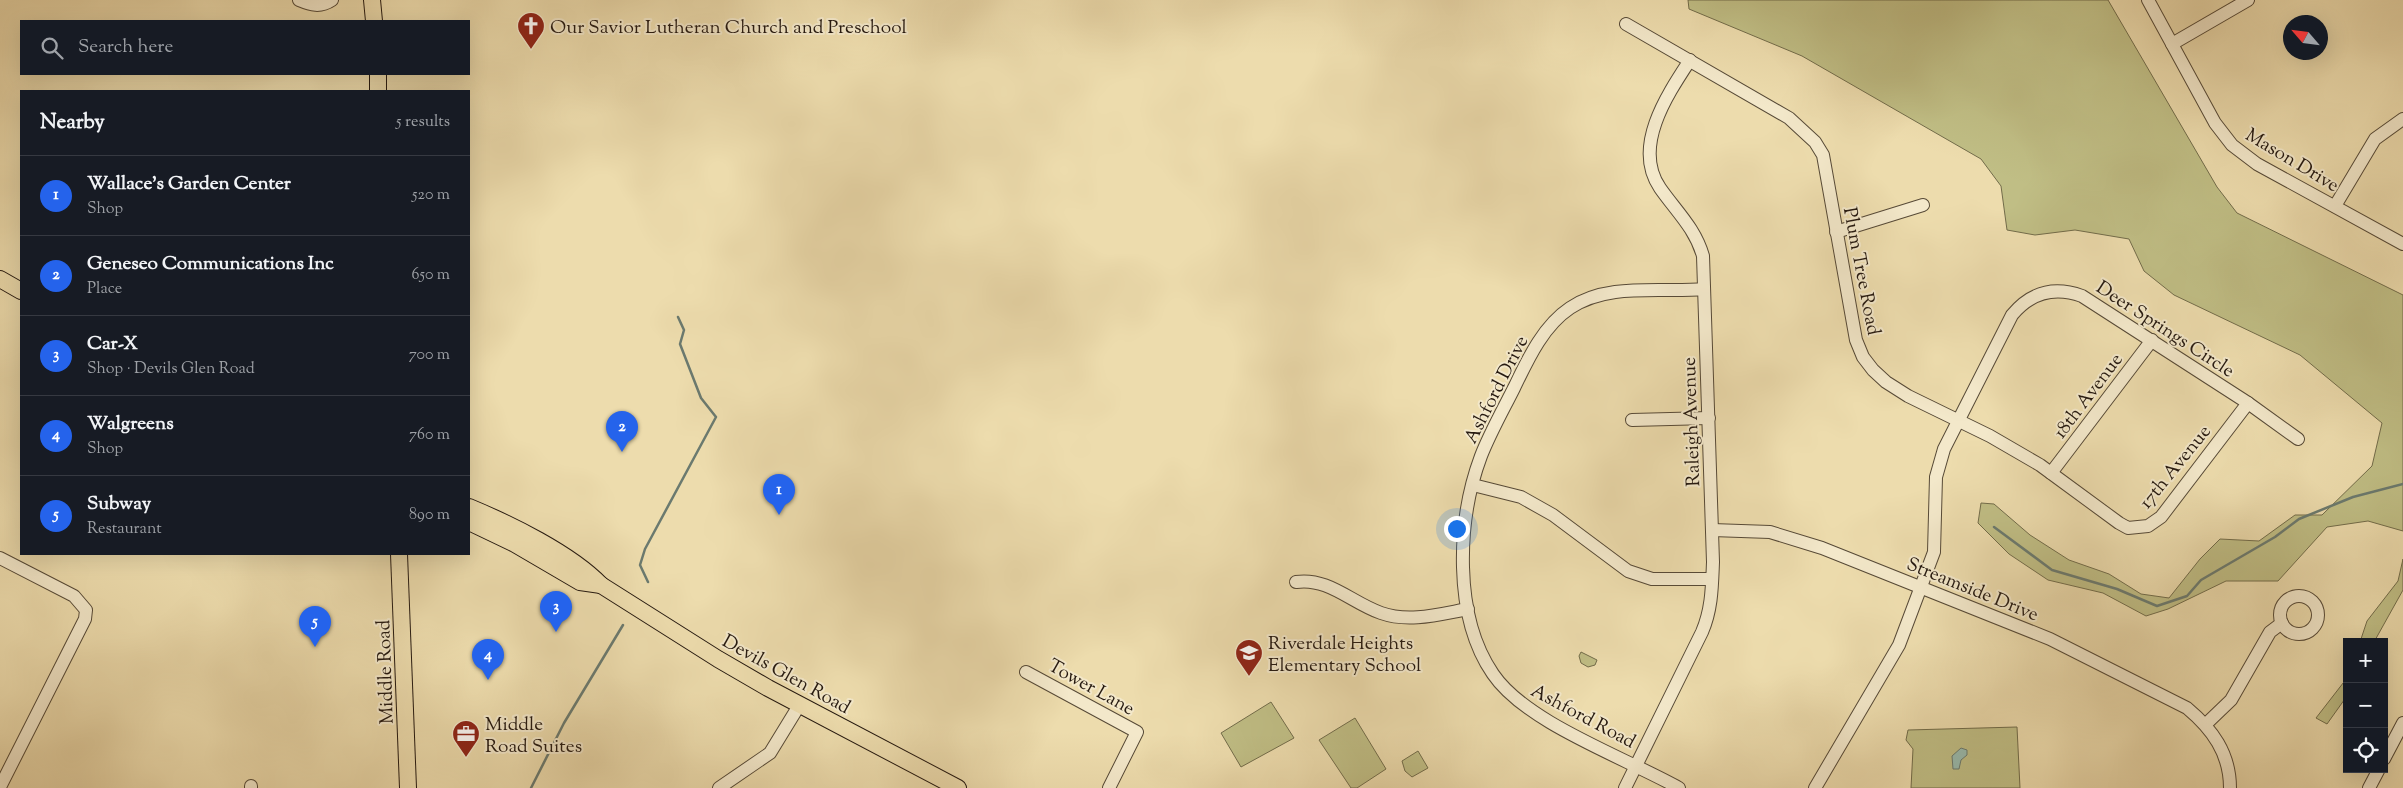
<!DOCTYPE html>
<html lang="en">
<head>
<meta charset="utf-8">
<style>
  :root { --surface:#171b24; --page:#242831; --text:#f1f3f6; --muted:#9ea1a6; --line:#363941; --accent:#2563eb }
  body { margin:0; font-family:"Sorts Mill Goudy",serif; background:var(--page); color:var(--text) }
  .controls { position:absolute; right:15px; bottom:15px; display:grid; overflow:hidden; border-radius:0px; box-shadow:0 5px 20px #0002 }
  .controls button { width:45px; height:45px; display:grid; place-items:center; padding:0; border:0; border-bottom:1px solid var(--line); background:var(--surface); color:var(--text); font:25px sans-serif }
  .compass { position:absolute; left:2283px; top:15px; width:45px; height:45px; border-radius:50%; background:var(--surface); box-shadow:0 5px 20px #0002; rotate:298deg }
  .you { position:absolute; left:1456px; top:528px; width:18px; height:18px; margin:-12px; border:4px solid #fff; border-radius:50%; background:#1a73e8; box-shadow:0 0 0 8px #1a73e833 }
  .badge { display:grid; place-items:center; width:32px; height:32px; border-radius:50%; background:var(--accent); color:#fff; font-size:16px; font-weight:700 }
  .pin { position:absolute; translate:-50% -41px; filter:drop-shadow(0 1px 2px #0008) }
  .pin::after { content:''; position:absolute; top:26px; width:18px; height:15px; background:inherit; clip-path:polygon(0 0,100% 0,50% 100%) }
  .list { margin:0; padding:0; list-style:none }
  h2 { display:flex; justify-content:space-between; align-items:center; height:65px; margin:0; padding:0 20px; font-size:21px }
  h2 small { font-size:16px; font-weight:400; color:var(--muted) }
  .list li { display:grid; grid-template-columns:32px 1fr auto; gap:15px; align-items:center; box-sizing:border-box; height:80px; padding:0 20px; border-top:1px solid var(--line) }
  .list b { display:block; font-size:19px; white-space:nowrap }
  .list p { margin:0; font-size:16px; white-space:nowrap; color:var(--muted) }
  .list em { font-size:16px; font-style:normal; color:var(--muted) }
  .icon { flex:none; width:28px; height:28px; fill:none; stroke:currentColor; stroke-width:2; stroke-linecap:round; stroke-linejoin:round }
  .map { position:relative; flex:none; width:2403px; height:788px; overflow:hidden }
  .search { position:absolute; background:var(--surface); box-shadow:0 5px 20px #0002; left:20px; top:20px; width:450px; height:55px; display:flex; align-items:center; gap:12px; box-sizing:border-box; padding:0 18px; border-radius:0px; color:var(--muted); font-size:19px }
  .panel { position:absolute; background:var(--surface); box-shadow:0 5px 20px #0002; left:20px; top:90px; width:450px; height:465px; border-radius:0px }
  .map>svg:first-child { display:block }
  .green { fill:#c0be85; stroke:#726c4a }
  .water { fill:#99bbae; stroke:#6b7a6f }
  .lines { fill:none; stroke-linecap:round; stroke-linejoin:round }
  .stream { stroke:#6b7a6f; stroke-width:2.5 }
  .minor-casing { stroke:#574a37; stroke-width:14 }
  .major-casing { stroke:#251910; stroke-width:18 }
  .minor { stroke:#f3e8ca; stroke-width:12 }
  .major { stroke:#eddcad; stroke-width:16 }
  .labels { text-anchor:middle; stroke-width:4; stroke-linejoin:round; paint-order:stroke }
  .poi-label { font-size:19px; fill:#251910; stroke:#f3e8ca; text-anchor:start }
  .street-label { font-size:19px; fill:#251910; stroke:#f3e8ca }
</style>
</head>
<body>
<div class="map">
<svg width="2403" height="788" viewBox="0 0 2403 788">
  <rect width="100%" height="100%" fill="#eddcad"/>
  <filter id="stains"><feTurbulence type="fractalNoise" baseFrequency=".004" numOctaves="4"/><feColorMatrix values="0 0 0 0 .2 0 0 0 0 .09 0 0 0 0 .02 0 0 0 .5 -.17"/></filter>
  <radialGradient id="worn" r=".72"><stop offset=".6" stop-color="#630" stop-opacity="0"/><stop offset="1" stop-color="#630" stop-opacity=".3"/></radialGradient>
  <!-- green -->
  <g class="green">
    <polygon points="1688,0 2108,0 2217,187 2237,213 2403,295 2403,531 2368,521 2327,527 2278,581 2226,581 2168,609 2146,616 2103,593 2048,580 2009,554 1978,523 1981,503 1994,504 2030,535 2069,560 2109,574 2141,594 2169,598 2200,559 2220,539 2259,541 2295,515 2322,515 2372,466 2382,423 2300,355 2174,295 2144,271 2129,239 2075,230 2035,235 2007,230 2001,186 1981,159 1802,56 1689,9"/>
    <polygon points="2403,559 2403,590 2374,642 2360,642 2367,621 2398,581"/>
    <polygon points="1581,652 1597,660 1595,665 1588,667 1581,663 1579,656"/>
    <polygon points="2347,678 2347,696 2327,724 2316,718"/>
    <polygon points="1271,702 1294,738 1241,767 1221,733"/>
    <polygon points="1355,718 1386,769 1357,788 1351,788 1319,740"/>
    <polygon points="2017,727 2020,788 1911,788 1913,749 1906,740 1908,730"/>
    <polygon points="1418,751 1428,768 1412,777 1405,771 1402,761"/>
  </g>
  <!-- water -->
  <polygon class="water" points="1961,748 1967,750 1967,755 1961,760 1959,769 1953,769 1952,756"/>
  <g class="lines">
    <!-- stream -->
    <g class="stream">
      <polyline points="1994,527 2052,570 2117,589 2157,606 2187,596 2201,580 2275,537 2299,519 2353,497 2403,484"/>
      <polyline points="648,582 640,565 645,549 716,417 701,398 680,344 684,330 678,317"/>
      <polyline points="531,788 564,723 623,625"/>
    </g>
    <defs>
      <g id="minor">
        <path d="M299,0C311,5 320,8 332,0"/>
        <polyline points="2148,0 2215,123 2232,145 2257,164 2403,244"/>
        <polyline points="1626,24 1789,118 1815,142 1823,155 1856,340 1863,357 1873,370 1886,382 1908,396 1990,436 2040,465 2119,523 2128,528 2148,526 2161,517 2248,403"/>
        <polyline points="2172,44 2248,0"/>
        <polyline points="2335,206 2375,139 2403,119"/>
        <polyline points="1836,232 1923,205"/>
        <polyline points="1632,420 1709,418"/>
        <polyline points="2051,473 2152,340"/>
        <polyline points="1473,485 1521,497 1553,515 1628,571 1652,579 1712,579"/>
        <path d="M1712,530L1770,532L1822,548L2050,639L2187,708C2212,729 2230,753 2230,788"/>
        <polyline points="0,558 74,596 86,610 85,619 0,787"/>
        <path d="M1296,582C1328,577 1352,603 1381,613C1409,623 1440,614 1468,609"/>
        <circle cx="2299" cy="615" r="19"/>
        <polyline points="1026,672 1137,732 1109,788"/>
        <polyline points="2206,724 2231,700 2270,632 2282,623"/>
        <polyline points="2384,759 2403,723"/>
        <polyline points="251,786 251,788"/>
        <polyline points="719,788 770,753 800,704"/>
        <path d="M1625,788L1702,632C1712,609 1712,586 1713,562L1703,256C1695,228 1676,211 1660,188C1632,147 1667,95 1690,60"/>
        <path d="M1679,788C1626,758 1526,723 1493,674C1453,616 1457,520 1481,456C1490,433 1503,410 1514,388C1528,359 1543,326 1570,308C1608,282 1661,293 1704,289"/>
        <path d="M1815,788L1899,645L1934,552L1936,477L1944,449L2012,315C2031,292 2054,286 2082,296L2248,403L2298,439"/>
        <polyline points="2369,788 2379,769"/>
      </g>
      <g id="major">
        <polyline points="372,0 374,21"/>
        <polyline points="378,74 378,91"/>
        <polyline points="0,279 21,291"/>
        <path d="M469,507C510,524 570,553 601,585L718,659L768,688L958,788"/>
        <polyline points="469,522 515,544 580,582 601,585"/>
        <polyline points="399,554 408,788"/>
      </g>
    </defs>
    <!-- minor casing -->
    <use href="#minor" class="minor-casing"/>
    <!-- major casing -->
    <use href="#major" class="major-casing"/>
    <!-- minor -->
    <use href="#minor" class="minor"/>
    <!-- major -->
    <use href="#major" class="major"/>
  </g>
  <!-- icons -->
  <defs>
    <symbol id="church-pin" viewBox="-11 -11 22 30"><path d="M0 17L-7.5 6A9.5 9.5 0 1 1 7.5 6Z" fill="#8f2418" stroke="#f3e8ca"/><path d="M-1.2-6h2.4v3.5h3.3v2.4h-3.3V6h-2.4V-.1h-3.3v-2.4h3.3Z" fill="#fff"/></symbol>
    <symbol id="school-pin" viewBox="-11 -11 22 30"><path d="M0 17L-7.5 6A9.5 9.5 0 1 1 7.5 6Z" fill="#8f2418" stroke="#f3e8ca"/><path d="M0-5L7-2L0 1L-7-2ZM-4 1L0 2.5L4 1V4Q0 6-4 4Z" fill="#fff"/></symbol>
    <symbol id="office-pin" viewBox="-11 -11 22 30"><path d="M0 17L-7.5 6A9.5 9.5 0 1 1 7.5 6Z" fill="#8f2418" stroke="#f3e8ca"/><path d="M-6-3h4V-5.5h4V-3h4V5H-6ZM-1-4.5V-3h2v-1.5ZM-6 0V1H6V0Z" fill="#fff"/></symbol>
  </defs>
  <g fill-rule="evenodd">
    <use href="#church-pin" x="515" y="10" width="32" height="43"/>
    <use href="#school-pin" x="1233" y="637" width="32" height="43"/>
    <use href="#office-pin" x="450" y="718" width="32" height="43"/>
  </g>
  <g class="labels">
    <!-- poi labels -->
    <g class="poi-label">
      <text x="550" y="33">Our Savior Lutheran Church and Preschool</text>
      <text x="1268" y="649">Riverdale Heights<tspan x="1268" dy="22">Elementary School</tspan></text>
      <text x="485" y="730">Middle<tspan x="485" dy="22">Road Suites</tspan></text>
    </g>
    <!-- street labels -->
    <g class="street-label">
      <text transform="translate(2293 159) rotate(31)" y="7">Mason Drive</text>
      <text transform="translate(1863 271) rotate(79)" y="7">Plum Tree Road</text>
      <text transform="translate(2166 328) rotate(33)" y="7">Deer Springs Circle</text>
      <text transform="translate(1495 389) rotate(-63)" y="7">Ashford Drive</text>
      <text transform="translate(2087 395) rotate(-53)" y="7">18th Avenue</text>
      <text transform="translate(1690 422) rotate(-92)" y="7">Raleigh Avenue</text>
      <text transform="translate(2174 466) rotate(-51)" y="7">17th Avenue</text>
      <text transform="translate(1973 588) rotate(22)" y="7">Streamside Drive</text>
      <text transform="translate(384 672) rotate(-92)" y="7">Middle Road</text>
      <text transform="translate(787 673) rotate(29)" y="7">Devils Glen Road</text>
      <text transform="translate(1092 686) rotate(29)" y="7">Tower Lane</text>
      <text transform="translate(1584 715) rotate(28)" y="7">Ashford Road</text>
    </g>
  </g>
  <rect width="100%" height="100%" filter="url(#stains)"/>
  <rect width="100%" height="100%" fill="url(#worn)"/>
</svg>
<div class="controls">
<button>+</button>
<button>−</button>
<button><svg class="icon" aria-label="locate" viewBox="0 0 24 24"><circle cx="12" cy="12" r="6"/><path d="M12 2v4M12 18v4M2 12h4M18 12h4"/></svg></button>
</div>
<svg class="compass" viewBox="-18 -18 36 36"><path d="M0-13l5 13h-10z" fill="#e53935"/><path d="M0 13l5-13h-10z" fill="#9ea1a6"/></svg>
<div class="you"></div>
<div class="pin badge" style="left:779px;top:515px">1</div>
<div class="pin badge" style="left:622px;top:452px">2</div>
<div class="pin badge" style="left:556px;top:632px">3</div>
<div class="pin badge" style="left:488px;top:680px">4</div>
<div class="pin badge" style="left:315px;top:647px">5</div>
<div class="search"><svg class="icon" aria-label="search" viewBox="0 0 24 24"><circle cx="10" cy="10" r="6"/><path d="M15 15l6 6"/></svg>Search here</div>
<section class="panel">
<h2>Nearby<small>5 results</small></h2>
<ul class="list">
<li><span class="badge">1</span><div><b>Wallace's Garden Center</b><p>Shop</p></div><em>520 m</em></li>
<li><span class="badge">2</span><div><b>Geneseo Communications Inc</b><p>Place</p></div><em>650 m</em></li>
<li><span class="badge">3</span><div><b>Car-X</b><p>Shop · Devils Glen Road</p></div><em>700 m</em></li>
<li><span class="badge">4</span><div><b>Walgreens</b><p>Shop</p></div><em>760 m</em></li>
<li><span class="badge">5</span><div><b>Subway</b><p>Restaurant</p></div><em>890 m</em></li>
</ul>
</section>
</div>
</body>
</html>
